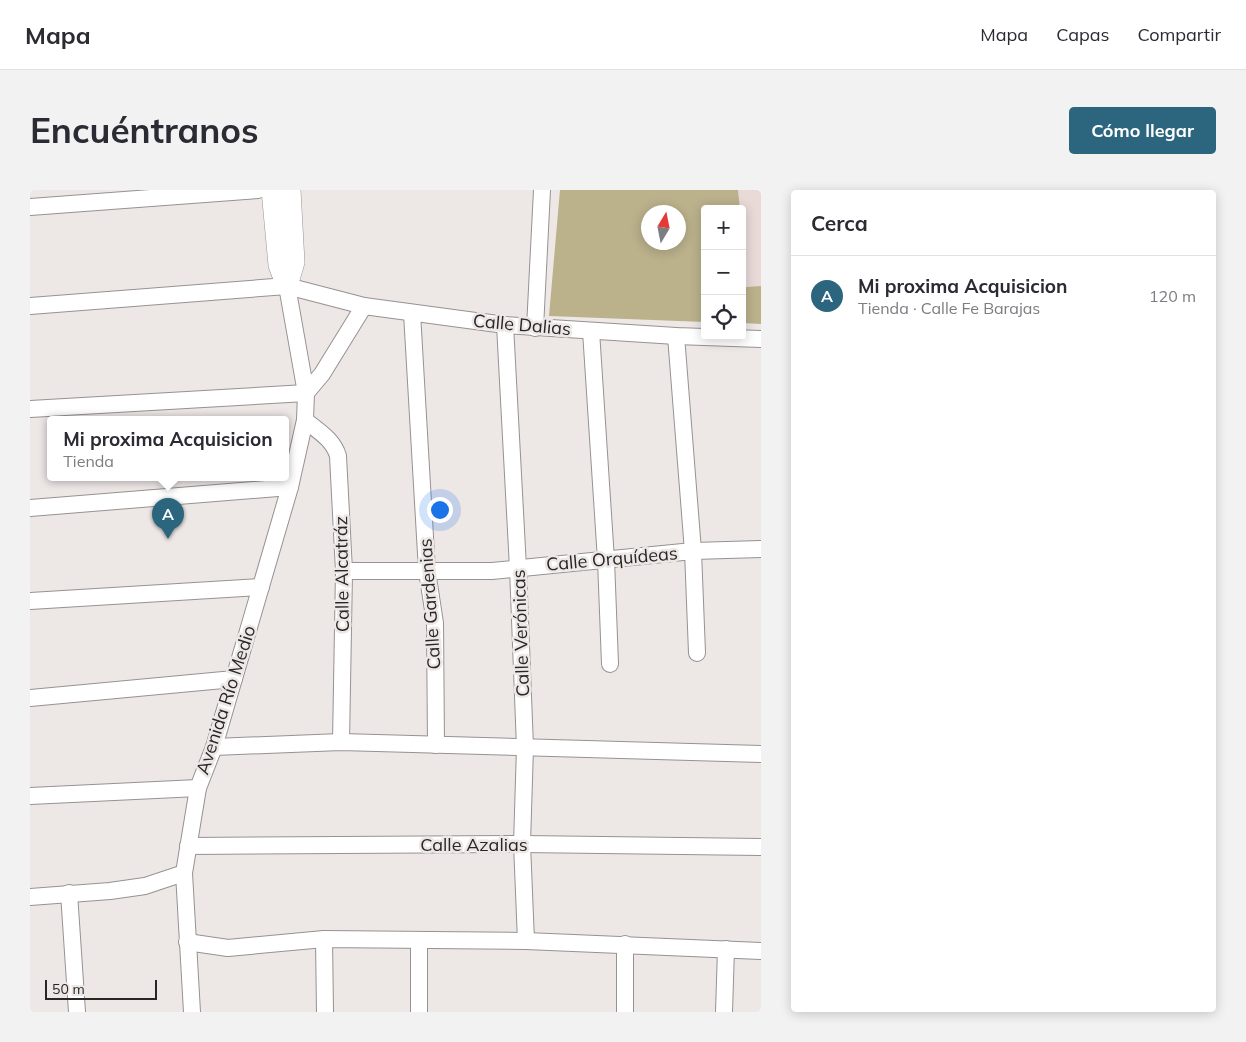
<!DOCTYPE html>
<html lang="es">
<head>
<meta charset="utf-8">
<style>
  :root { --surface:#fff; --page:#f2f2f3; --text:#2b2b33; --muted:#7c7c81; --line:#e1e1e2; --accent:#2b657e }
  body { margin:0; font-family:Mulish,sans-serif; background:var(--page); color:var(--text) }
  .controls { position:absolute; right:15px; top:15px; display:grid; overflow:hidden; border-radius:5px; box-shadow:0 2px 12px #0003 }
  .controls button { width:45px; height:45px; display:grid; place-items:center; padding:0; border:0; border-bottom:1px solid var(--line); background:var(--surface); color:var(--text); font:25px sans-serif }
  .compass { position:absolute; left:611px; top:15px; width:45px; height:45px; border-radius:50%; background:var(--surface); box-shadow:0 2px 12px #0003; rotate:10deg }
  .scale { position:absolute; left:15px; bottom:12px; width:112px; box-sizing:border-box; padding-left:5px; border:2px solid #282626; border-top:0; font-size:14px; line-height:18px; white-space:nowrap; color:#282626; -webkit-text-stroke:4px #ede7e6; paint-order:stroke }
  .you { position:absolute; left:409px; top:319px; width:18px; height:18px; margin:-12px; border:4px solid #fff; border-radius:50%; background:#1a73e8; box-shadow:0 0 0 8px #1a73e833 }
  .badge { display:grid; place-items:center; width:32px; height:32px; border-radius:50%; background:var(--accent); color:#fff; font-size:16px; font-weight:700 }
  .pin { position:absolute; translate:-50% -41px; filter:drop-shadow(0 1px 2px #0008) }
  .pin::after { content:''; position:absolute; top:26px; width:18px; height:15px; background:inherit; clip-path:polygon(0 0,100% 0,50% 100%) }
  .popup { position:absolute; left:17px; top:226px; width:242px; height:65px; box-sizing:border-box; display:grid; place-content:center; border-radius:5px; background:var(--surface); filter:drop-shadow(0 1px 4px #0005); font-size:16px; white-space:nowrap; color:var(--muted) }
  .popup b { font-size:19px; color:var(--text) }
  .popup::after { content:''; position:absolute; left:50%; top:100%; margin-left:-10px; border:10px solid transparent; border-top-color:var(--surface) }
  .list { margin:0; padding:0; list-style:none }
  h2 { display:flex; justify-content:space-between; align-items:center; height:65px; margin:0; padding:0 20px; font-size:21px }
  h2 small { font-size:16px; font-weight:400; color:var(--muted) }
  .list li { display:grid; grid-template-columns:32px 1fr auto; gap:15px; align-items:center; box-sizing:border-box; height:80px; padding:0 20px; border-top:1px solid var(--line) }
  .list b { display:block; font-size:19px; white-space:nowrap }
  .list p { margin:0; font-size:16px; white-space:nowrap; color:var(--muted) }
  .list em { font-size:16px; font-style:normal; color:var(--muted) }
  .icon { flex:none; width:28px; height:28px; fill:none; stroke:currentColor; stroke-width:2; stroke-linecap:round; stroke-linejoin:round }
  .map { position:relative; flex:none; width:731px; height:822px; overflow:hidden; border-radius:5px }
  header { display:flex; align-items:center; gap:30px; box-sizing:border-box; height:70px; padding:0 25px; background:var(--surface); border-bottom:1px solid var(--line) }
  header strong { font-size:24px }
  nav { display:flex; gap:28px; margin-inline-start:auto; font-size:18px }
  .intro { display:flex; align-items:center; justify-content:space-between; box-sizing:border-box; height:120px; padding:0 30px }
  h1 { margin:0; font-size:35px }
  .button { padding:12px 22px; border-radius:5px; background:var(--accent); color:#fff; font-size:18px; font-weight:700 }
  main { display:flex; gap:30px; padding:0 30px }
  aside { flex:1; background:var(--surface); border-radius:5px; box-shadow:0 2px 12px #0003 }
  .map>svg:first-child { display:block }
  .built { fill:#e9dad8 }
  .forest { fill:#bbb18b; fill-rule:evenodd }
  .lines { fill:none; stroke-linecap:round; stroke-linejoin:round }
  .minor-casing { stroke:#979291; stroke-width:18 }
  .tertiary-casing { stroke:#979291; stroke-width:22 }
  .minor { stroke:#fff; stroke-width:16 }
  .tertiary { stroke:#fff; stroke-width:21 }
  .labels { text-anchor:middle; stroke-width:5; stroke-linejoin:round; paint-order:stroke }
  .street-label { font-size:18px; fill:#282626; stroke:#ede7e6 }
</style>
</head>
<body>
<header>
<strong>Mapa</strong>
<nav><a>Mapa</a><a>Capas</a><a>Compartir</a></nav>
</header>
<div class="intro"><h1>Encuéntranos</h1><a class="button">Cómo llegar</a></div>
<main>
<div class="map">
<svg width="731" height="822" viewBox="0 0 731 822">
  <rect width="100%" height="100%" fill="#ede7e6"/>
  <!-- built -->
  <polygon class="built" points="708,0 731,0 731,96 716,97 712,53 712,19 710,19"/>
  <!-- forest -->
  <g class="forest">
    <path d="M530,0H708L710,19H675V132L519,126ZM618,22H648V52H618Z"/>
    <polygon points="712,53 716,97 731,96 731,134 712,133"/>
  </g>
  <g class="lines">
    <defs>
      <g id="minor">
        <polyline points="0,17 228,0"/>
        <polyline points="0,116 257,96 334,116 475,135 646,146 731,149"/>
        <polyline points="382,123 397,381 405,433 406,555"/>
        <polyline points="475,135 488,378 495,557 492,654 496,751"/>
        <polyline points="505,138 512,0"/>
        <polyline points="561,141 576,370 580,474"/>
        <polyline points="646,146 663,361 667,463"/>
        <polyline points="276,203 292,184 334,116"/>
        <polyline points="0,219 276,203"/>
        <path d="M275,230C288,241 303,249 308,266L314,381L311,552"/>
        <polyline points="0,318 260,297"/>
        <polyline points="314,381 462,381 663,361 731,359"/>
        <polyline points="0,411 231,397"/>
        <polyline points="0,508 204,489"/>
        <polyline points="184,557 311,552 731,564"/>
        <polyline points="0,606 168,598"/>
        <polyline points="158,656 492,654 731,657"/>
        <polyline points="39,703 47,822"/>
        <polyline points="0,707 80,701 115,696 154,683"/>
        <polyline points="294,749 295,822"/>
        <polyline points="157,752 198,758 294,749 496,751 731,761"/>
        <polyline points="162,822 154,683 168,598 184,557 260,297 275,230 276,203 257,96"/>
        <polyline points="389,822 389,750"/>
        <polyline points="595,822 595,754"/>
        <polyline points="694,822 696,759"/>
      </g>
      <g id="tertiary">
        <polyline points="242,0 249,75 257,96"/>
        <polyline points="257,96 264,72 260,0"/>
      </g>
    </defs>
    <!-- minor casing -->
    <use href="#minor" class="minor-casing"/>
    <!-- tertiary casing -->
    <use href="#tertiary" class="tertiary-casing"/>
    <!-- minor -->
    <use href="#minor" class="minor"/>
    <!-- tertiary -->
    <use href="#tertiary" class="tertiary"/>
  </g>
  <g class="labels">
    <!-- street labels -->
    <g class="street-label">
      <text transform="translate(492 135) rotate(5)" y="6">Calle Dalias</text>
      <text transform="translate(582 369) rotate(-5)" y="6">Calle Orquídeas</text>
      <text transform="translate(312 384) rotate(-91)" y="6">Calle Alcatráz</text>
      <text transform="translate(400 414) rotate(-94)" y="6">Calle Gardenias</text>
      <text transform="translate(491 443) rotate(-92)" y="6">Calle Verónicas</text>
      <text transform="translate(196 510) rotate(-72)" y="6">Avenida Río Medio</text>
      <text x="444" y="661">Calle Azalias</text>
    </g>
  </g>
</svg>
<div class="controls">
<button>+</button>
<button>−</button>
<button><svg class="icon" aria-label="locate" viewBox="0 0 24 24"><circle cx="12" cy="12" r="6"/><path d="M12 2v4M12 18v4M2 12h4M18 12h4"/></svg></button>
</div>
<svg class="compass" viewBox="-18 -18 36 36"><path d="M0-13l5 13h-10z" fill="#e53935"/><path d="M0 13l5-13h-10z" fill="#7c7c81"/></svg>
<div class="scale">50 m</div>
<div class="you"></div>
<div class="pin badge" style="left:138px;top:349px">A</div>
<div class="popup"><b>Mi proxima Acquisicion</b>Tienda</div>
</div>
<aside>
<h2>Cerca<small></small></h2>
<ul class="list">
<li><span class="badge">A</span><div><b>Mi proxima Acquisicion</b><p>Tienda · Calle Fe Barajas</p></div><em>120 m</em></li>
</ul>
</aside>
</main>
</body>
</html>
